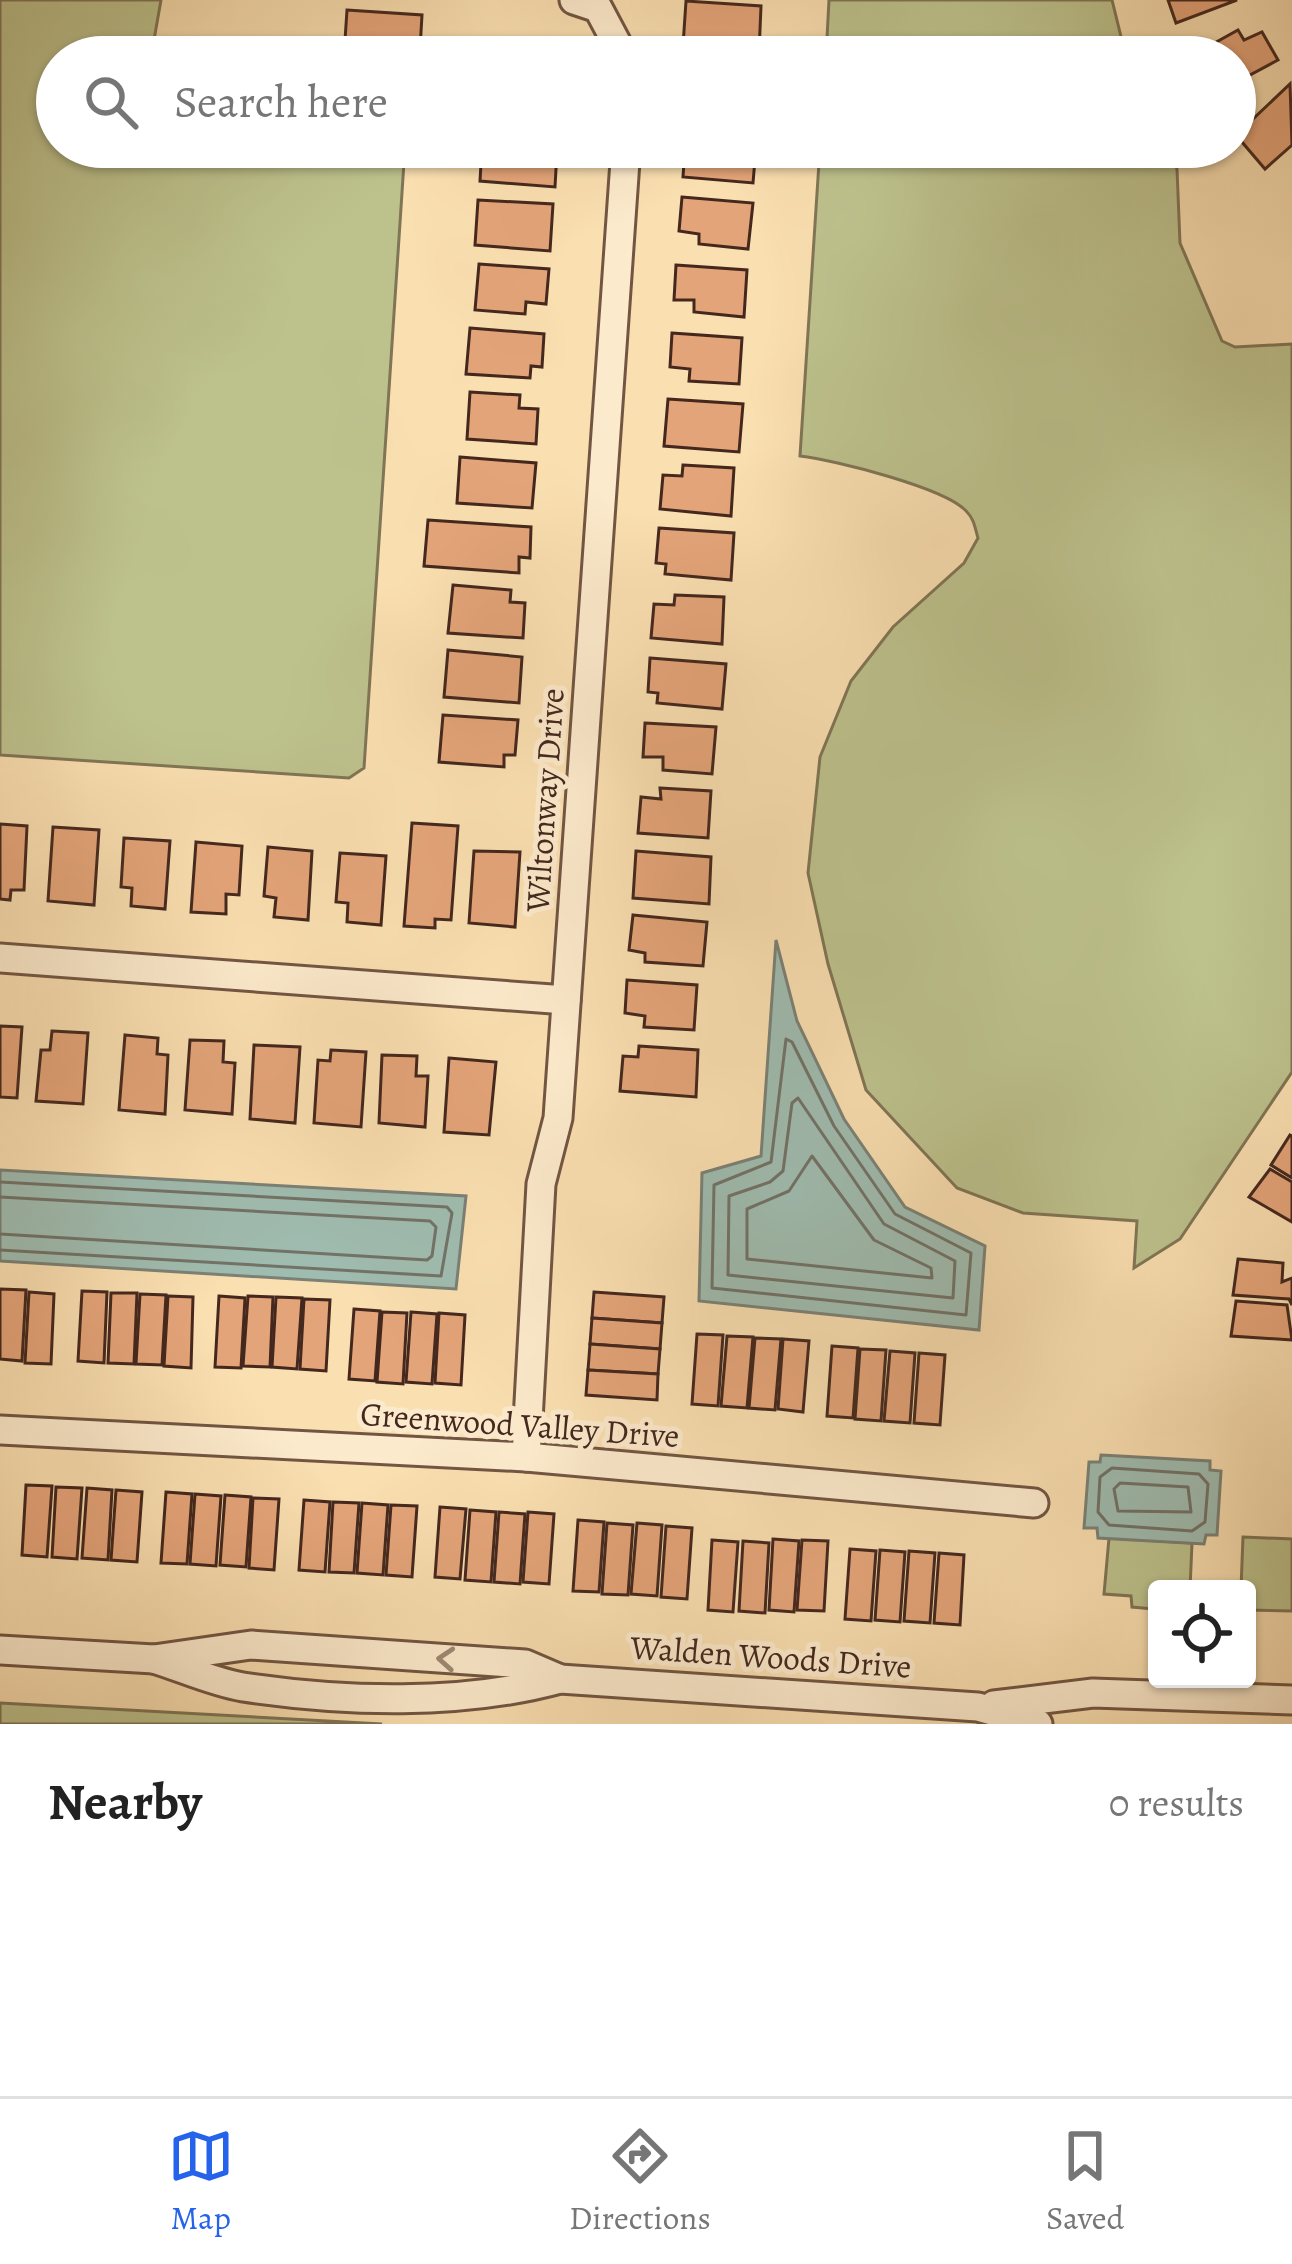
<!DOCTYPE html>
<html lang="en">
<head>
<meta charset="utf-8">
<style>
  :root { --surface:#fff; --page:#f2f2f2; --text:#222; --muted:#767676; --line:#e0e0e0; --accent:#2563eb }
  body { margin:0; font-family:Alegreya,serif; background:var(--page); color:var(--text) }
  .controls { position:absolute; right:36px; bottom:36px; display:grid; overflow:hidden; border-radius:12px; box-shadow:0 3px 9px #0004 }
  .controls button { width:108px; height:108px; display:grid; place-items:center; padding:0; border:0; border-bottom:3px solid var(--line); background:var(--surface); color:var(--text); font:60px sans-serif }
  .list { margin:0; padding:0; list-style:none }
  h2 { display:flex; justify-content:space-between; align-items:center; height:156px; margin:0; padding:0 48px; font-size:51px }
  h2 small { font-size:39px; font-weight:400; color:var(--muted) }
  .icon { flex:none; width:66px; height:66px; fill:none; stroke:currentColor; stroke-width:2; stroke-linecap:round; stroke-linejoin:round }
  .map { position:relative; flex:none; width:1292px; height:1724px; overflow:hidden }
  .search { position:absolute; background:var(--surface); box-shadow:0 3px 9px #0004; left:36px; right:36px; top:36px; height:132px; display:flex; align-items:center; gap:30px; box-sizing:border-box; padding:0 42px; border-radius:66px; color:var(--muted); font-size:45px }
  .sheet { height:372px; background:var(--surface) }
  nav { display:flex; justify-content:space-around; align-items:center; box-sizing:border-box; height:168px; border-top:3px solid var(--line); background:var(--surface); font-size:33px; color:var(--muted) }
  nav a { display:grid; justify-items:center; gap:6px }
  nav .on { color:var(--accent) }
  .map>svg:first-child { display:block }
  .green { fill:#bdc28d; stroke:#807556; stroke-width:3 }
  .water { fill:#9fbcb0; stroke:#7b8176; stroke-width:3 }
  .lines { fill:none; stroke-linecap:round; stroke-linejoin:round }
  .shore { stroke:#727267; stroke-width:3 }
  .building { fill:#e4a479; stroke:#44281e; stroke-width:3 }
  .street-casing { stroke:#725643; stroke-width:33 }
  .street { stroke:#fceacc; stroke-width:27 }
  .oneway { stroke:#a08975 }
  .labels { text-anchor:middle; stroke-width:10; stroke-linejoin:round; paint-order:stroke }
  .street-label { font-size:33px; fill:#44281e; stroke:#fceacc }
</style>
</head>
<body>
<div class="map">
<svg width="1292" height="1724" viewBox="0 0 1292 1724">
  <rect width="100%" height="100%" fill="#fadfb1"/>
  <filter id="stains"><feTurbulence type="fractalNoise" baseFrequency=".00167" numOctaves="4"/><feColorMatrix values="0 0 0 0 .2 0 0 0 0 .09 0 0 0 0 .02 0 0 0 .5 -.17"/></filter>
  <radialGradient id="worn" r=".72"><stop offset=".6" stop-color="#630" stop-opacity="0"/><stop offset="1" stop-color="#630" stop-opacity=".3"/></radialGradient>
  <!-- green -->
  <g class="green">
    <polygon points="0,0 161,0 151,57 57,57 57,147 405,147 364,768 349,778 0,755"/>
    <polygon points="829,0 1112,0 1126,57 826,57"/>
    <path d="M820,147H1167L1177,169L1180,243L1222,341L1235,347L1292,344V1072L1180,1239L1134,1268L1137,1221L1023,1213L957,1188L866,1090L828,964L808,873L820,757L851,681L893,627L964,563L978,538C975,528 974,519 967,512C947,488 834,460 800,456Z"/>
    <polygon points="1243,1537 1292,1539 1292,1611 1247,1610 1247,1589 1241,1589"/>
    <polygon points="1109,1538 1192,1543 1190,1589 1157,1589 1153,1609 1132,1607 1131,1596 1104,1594"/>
    <polygon points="0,1703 382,1724 0,1724"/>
  </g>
  <!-- water -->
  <g class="water">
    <polygon points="776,940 797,1021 844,1119 905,1207 985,1246 979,1330 699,1301 702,1173 761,1156"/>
    <polygon points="0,1170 466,1196 456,1289 0,1261"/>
    <polygon points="1101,1455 1210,1461 1210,1470 1221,1471 1217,1535 1206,1535 1204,1544 1098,1538 1097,1528 1084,1528 1089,1462 1100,1462"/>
  </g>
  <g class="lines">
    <!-- shore -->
    <g class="shore">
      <polygon points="786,1039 792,1042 834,1126 895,1214 971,1253 966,1315 712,1288 714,1185 771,1162"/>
      <polygon points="798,1098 884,1224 955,1261 953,1298 728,1275 729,1196 770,1182 783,1171 792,1103"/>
      <polygon points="812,1156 874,1240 931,1268 932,1278 747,1259 747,1209 789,1191"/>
      <polyline points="0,1182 447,1207 452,1213 441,1276 0,1250"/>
      <polyline points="0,1197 430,1221 436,1227 432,1256 427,1260 0,1234"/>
      <polygon points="1112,1468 1199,1474 1208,1484 1205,1522 1192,1531 1109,1525 1098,1512 1100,1477"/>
      <polygon points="1120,1483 1188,1487 1191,1512 1118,1511 1114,1489"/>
    </g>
  </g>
  <!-- building -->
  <g class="building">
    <polygon points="1168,0 1237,0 1176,23"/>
    <polygon points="686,1 761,6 759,53 683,46"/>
    <polygon points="347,10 422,15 420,49 409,48 408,57 344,55"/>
    <polygon points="1238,30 1244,40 1262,32 1278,60 1235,83 1235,57 1193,55"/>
    <polygon points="1290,84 1292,145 1265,169 1236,135"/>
    <polygon points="482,147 557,151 555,187 480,181"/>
    <polygon points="685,147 756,147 753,183 683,177"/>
    <polygon points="682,197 753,203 748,249 699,244 699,234 679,231"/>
    <polygon points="478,200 553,204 550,251 475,245"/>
    <polygon points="479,264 549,269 546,304 526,302 525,314 475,310"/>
    <polygon points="676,265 747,270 744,317 694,312 694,300 674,300"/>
    <polygon points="470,328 544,334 542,367 531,366 530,378 466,374"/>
    <polygon points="672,333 742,338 739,384 689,381 690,369 670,367"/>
    <polygon points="470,392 520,395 519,408 538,409 536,444 467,439"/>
    <polygon points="668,399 743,404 739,452 664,446"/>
    <polygon points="460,457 536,463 532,508 457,503"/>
    <polygon points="683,465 734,468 731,516 660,509 663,475 682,476"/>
    <polygon points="428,520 531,527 530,558 519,557 519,573 424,566"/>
    <polygon points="659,528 734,533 731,580 665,574 666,564 656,563"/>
    <polygon points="453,585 511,590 510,602 525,603 523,638 448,633"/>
    <polygon points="675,595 724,597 722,644 651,638 654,604 674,605"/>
    <polygon points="448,650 522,657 519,703 444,697"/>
    <polygon points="650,658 726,664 722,709 657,703 658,693 648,692"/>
    <polygon points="443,715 518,720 515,755 504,755 504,767 439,762"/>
    <polygon points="645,723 716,727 712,774 663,770 663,757 643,757"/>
    <polygon points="660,788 711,791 708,838 638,833 641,797 661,799"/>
    <polygon points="412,823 458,826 451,920 435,919 435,928 404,926"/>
    <polygon points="0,824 27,826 24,890 11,890 10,900 0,899"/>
    <polygon points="53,827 99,830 94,905 48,901"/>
    <polygon points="124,838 170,841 165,909 131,906 132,888 121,887"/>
    <polygon points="196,842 242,846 239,895 226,894 226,914 191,912"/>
    <polygon points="268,847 312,851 308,920 274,917 276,898 264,896"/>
    <polygon points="474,851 520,852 515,927 469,923"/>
    <polygon points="636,851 711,857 709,904 633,898"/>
    <polygon points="340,853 386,856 381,925 347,922 348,903 336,902"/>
    <polygon points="633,915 707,922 703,966 645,962 645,953 629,950"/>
    <polygon points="627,980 697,985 694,1030 644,1027 645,1016 625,1013"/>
    <polygon points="0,1026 22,1027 17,1098 0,1097"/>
    <polygon points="52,1031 88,1033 83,1104 36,1101 41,1050 50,1050"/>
    <polygon points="125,1035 158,1038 157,1054 168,1055 165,1114 119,1110"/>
    <polygon points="190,1040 224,1041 223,1062 235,1063 232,1114 185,1110"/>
    <polygon points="254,1045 300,1047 295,1123 250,1119"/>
    <polygon points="639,1046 698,1050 696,1097 620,1091 623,1056 638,1057"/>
    <polygon points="331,1050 366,1052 361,1127 314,1123 318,1060 330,1061"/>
    <polygon points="382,1055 417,1056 416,1076 428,1076 425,1127 379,1123"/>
    <polygon points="449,1058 496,1062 489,1135 444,1132"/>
    <polygon points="1290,1135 1292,1136 1292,1178 1271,1165"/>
    <polygon points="1270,1169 1292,1182 1292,1222 1249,1197"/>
    <polygon points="1238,1259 1283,1263 1282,1282 1292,1278 1292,1305 1289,1299 1233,1295"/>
    <polygon points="0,1289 26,1290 22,1361 0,1359"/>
    <polygon points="82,1291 107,1292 104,1363 78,1361"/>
    <polygon points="29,1292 54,1294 51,1364 25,1363"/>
    <polygon points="594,1292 664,1297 662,1323 592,1318"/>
    <polygon points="111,1293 137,1293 134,1364 108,1363"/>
    <polygon points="140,1294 166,1295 162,1365 136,1364"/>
    <polygon points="168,1296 193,1297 191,1368 164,1366"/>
    <polygon points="219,1296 245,1298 241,1368 215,1367"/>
    <polygon points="248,1296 273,1297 270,1367 243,1366"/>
    <polygon points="276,1297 302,1298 297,1369 272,1367"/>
    <polygon points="304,1299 330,1300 326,1371 300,1369"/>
    <polygon points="1236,1301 1287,1305 1292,1340 1231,1336"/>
    <polygon points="354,1309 380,1311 375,1381 349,1379"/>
    <polygon points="382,1312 407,1313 403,1384 377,1382"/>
    <polygon points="411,1312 437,1314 432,1384 406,1382"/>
    <polygon points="439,1313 465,1315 461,1385 435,1383"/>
    <polygon points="592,1318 662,1323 660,1349 590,1344"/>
    <polygon points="697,1334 723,1335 718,1406 692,1404"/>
    <polygon points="727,1336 753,1337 747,1408 721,1406"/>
    <polygon points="755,1338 781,1339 775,1410 749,1408"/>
    <polygon points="783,1339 809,1341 803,1412 778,1409"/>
    <polygon points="590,1344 660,1349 658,1374 588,1370"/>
    <polygon points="832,1346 858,1348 853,1418 827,1416"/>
    <polygon points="860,1349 886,1350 881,1421 855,1419"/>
    <polygon points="890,1351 915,1353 910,1423 884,1421"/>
    <polygon points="919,1353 945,1355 940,1425 914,1423"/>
    <polygon points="588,1370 658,1374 657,1400 586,1395"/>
    <polygon points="26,1485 52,1486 47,1557 22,1555"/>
    <polygon points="56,1487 82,1488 77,1559 52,1557"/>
    <polygon points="87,1488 112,1490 108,1560 82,1558"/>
    <polygon points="116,1490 142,1492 137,1562 111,1560"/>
    <polygon points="166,1492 192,1494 187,1564 161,1563"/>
    <polygon points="195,1494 221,1496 216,1566 190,1564"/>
    <polygon points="225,1495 251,1497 246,1567 220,1565"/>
    <polygon points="253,1498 279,1499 274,1570 249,1568"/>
    <polygon points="304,1500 330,1502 325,1572 299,1570"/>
    <polygon points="333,1502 359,1503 354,1573 329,1572"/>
    <polygon points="362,1503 388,1505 383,1575 357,1573"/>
    <polygon points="391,1505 417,1506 412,1577 386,1575"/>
    <polygon points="440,1507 466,1509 460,1579 435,1577"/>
    <polygon points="470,1510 496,1512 491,1582 465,1580"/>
    <polygon points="499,1512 525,1514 520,1584 494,1582"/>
    <polygon points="528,1512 554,1514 549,1584 523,1582"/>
    <polygon points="578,1520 604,1522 599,1592 573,1591"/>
    <polygon points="607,1523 633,1525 628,1595 602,1594"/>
    <polygon points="637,1523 662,1525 657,1596 631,1594"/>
    <polygon points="666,1526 692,1528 687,1599 661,1597"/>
    <polygon points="773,1539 799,1541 794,1612 769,1610"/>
    <polygon points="712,1540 738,1542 733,1612 708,1610"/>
    <polygon points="802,1540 828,1541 824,1611 797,1610"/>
    <polygon points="743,1541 769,1543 765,1613 739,1611"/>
    <polygon points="850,1549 876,1551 871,1621 845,1619"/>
    <polygon points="880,1550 905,1552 900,1622 875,1620"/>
    <polygon points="909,1551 935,1553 930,1623 904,1621"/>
    <polygon points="939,1553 964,1555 960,1625 934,1623"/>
  </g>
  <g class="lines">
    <defs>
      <g id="street">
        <polyline points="574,0 598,8 624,57"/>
        <polyline points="0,958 566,1000"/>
        <polyline points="0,1430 526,1457 1034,1503"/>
        <polyline points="526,1457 541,1184 558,1118 626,147"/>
        <polyline points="0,1650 154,1659 251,1645 525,1664 560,1679"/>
        <path d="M154,1659C183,1668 213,1682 243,1687C344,1702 461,1706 560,1679L978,1707L1038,1724"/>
        <polyline points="994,1705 1093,1693 1292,1700"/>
      </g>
    </defs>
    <!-- street casing -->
    <use href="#street" class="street-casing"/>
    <!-- street -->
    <use href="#street" class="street"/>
  </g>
  <!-- one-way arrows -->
  <defs><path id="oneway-chevron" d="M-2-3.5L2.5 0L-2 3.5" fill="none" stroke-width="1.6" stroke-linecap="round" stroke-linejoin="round" transform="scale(3)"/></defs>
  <use class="oneway" href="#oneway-chevron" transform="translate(446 1659) rotate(-176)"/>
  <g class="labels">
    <!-- street labels -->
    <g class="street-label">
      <text transform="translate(544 800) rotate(-86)" y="12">Wiltonway Drive</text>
      <text transform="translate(520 1424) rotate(4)" y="12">Greenwood Valley Drive</text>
      <text transform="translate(771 1656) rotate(4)" y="12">Walden Woods Drive</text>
    </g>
  </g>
  <rect width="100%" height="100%" filter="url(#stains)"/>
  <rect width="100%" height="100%" fill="url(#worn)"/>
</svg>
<div class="controls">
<button><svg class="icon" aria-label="locate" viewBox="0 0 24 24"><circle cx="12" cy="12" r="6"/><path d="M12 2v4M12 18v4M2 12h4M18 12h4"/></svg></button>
</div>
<div class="search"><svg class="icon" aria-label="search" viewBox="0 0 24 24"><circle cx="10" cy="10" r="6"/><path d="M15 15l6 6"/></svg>Search here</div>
</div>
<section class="sheet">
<h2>Nearby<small>0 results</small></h2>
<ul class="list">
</ul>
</section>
<nav>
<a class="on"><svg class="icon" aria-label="map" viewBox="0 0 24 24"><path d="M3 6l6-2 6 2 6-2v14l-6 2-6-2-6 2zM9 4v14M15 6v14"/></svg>Map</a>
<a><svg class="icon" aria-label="directions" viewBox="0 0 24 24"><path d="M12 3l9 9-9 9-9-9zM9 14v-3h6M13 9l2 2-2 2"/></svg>Directions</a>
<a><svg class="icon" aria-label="saved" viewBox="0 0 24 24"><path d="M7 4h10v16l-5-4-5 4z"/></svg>Saved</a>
</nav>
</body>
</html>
